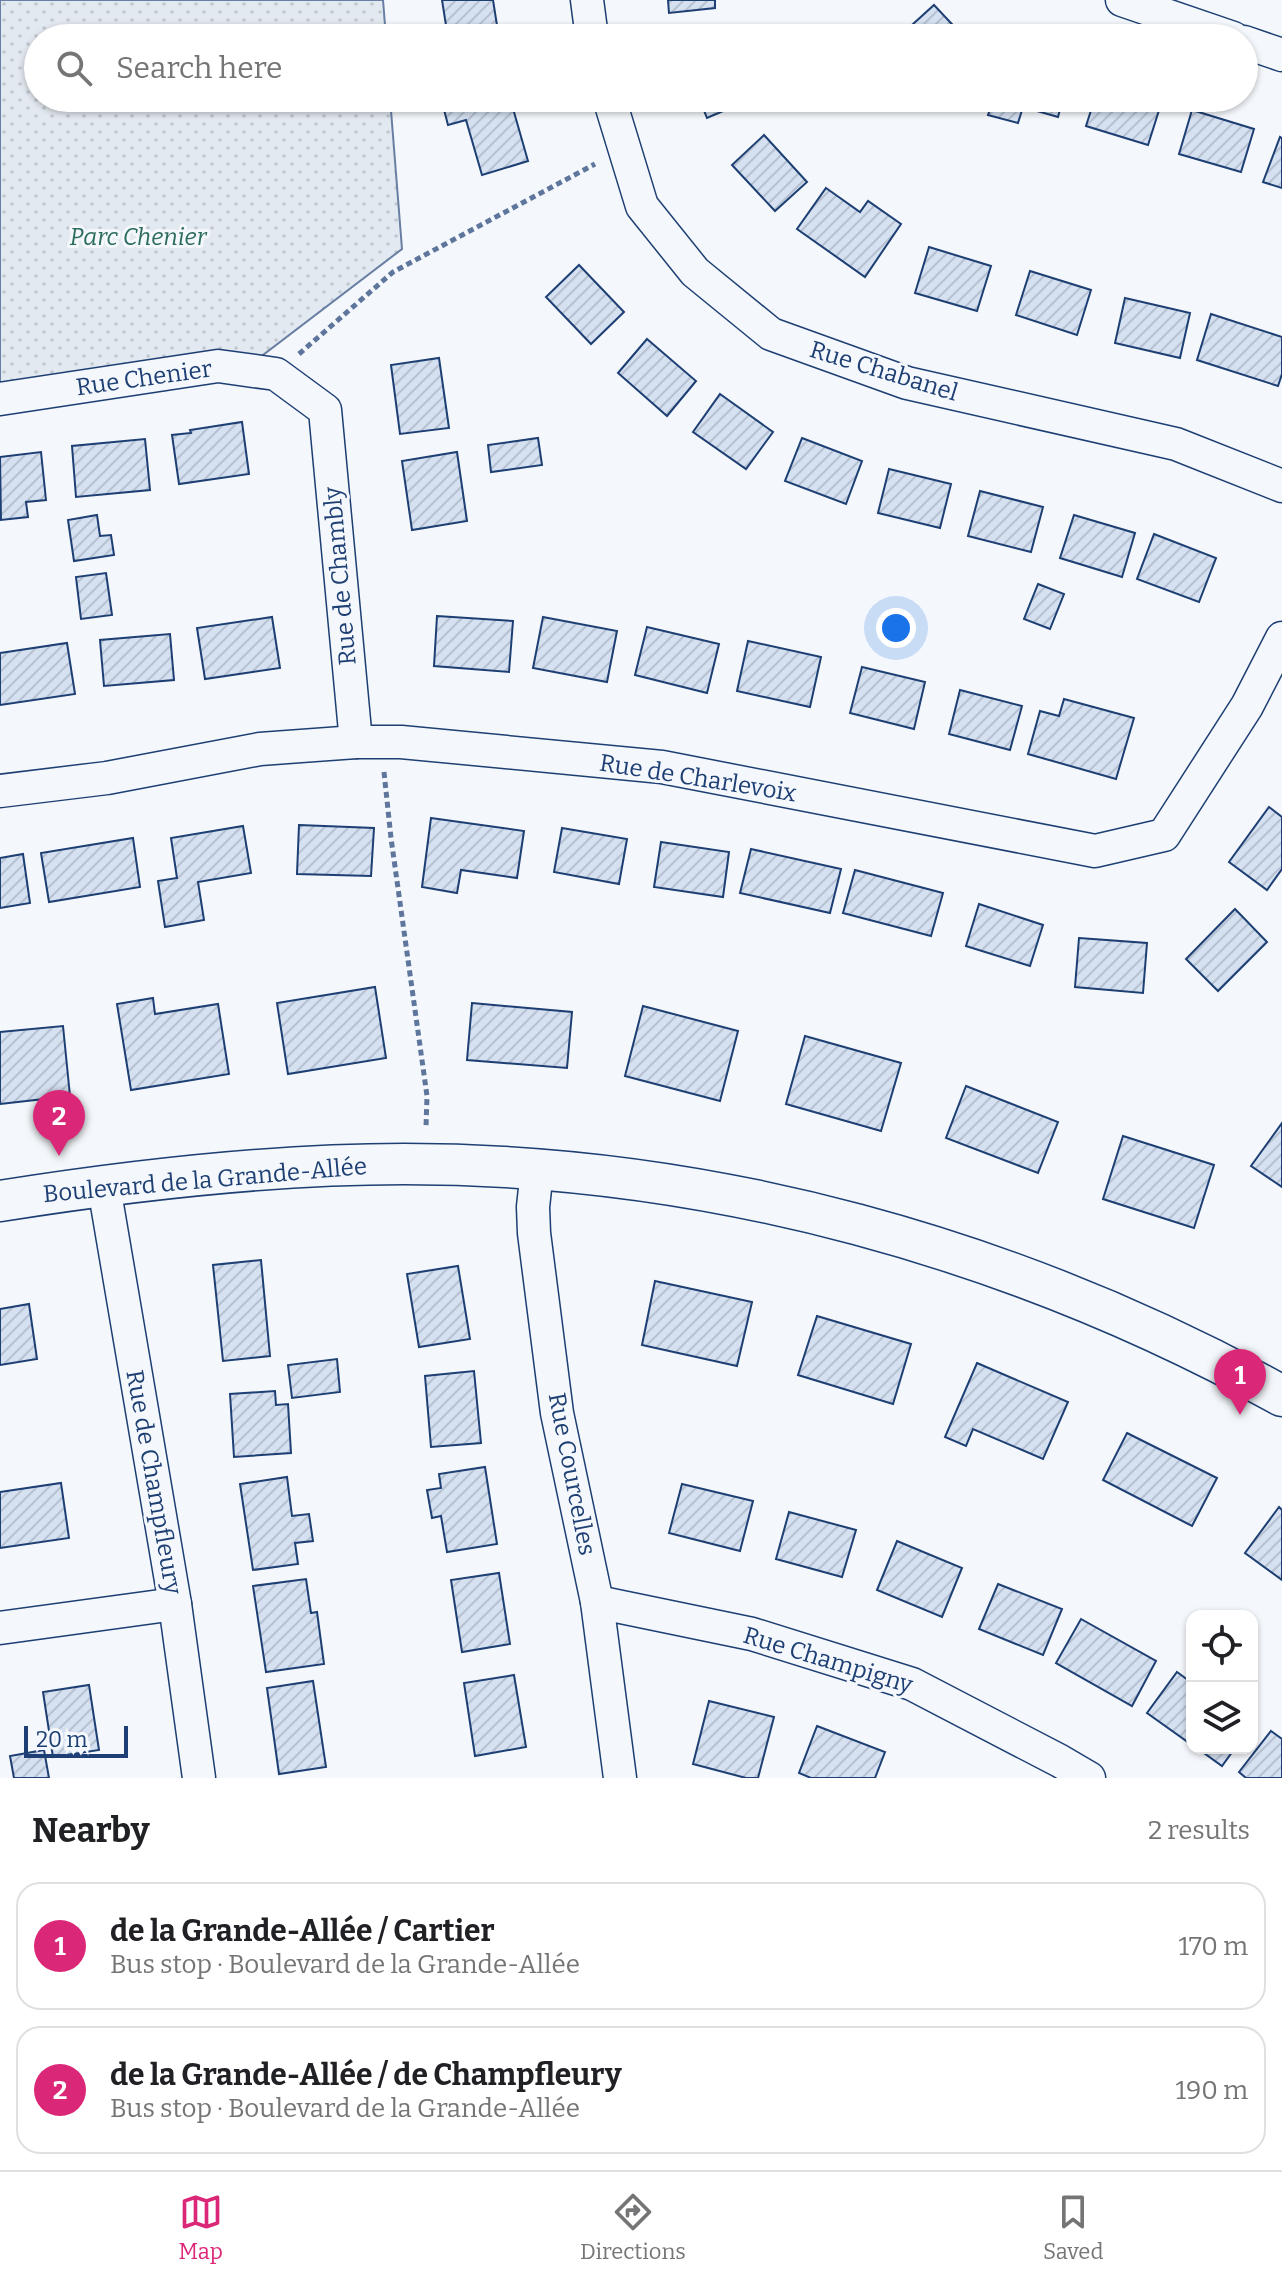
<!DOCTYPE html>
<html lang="en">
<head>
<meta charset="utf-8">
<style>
  :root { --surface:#fff; --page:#f2f2f2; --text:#202124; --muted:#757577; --line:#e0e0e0; --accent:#db2777 }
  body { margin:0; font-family:Bitter,serif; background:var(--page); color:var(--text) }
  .controls { position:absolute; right:24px; bottom:24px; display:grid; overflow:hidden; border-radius:16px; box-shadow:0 2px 6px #0004 }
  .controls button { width:72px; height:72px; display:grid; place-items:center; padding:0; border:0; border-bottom:2px solid var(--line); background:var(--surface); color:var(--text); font:40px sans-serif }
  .scale { position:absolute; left:24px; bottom:20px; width:104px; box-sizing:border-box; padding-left:8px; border:4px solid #1d3f73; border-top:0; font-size:22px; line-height:28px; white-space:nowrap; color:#1d3f73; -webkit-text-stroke:6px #f4f7fb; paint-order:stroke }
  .you { position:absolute; left:896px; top:628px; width:28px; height:28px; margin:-20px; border:6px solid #fff; border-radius:50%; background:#1a73e8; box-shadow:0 0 0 12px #1a73e833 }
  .badge { display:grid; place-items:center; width:52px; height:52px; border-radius:50%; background:var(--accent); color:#fff; font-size:26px; font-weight:700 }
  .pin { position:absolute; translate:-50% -66px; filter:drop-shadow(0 2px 4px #0008) }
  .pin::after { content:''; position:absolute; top:42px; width:28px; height:24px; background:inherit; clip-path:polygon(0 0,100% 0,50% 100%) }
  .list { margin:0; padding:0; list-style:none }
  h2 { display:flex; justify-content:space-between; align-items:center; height:104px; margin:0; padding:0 32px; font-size:34px }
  h2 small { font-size:26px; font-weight:400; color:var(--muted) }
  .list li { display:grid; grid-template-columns:52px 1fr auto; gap:24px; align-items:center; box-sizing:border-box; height:128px; margin:0 16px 16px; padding:0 16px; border:2px solid var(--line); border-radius:24px }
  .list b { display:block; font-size:30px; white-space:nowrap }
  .list p { margin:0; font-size:26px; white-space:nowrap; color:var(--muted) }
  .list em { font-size:26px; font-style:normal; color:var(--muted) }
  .icon { flex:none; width:44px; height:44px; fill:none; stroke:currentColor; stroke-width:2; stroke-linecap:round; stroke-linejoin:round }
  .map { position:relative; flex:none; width:1282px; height:1778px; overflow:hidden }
  .search { position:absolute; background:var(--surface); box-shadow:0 2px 6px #0004; left:24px; right:24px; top:24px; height:88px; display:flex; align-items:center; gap:20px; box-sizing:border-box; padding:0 28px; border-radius:44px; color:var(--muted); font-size:30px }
  .sheet { height:392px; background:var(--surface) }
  nav { display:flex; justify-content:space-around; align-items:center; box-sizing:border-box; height:112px; border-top:2px solid var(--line); background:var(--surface); font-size:22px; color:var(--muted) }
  nav a { display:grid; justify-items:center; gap:4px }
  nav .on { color:var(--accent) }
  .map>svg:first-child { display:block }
  .park { fill:url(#park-dots); stroke:#687fa3; stroke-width:2 }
  .building { fill:url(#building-hatch); stroke:#1d3f73; stroke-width:2 }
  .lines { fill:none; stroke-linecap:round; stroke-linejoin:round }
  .minor-casing { stroke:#1d3f73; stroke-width:35 }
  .tertiary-casing { stroke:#1d3f73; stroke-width:43 }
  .path { stroke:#5e769c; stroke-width:5; stroke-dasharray:6 4; stroke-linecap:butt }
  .minor { stroke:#f4f7fb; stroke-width:32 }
  .tertiary { stroke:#f4f7fb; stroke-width:40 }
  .labels { text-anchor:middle; stroke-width:6; stroke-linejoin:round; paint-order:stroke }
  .park-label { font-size:24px; font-style:italic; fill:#2c6c60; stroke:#f4f7fb }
  .street-label { font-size:24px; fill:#1d3f73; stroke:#f4f7fb }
</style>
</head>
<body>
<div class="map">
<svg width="1282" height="1778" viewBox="0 0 1282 1778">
  <defs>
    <pattern id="park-dots" width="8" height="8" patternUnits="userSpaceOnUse" patternTransform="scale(2)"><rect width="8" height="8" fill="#e3e9f0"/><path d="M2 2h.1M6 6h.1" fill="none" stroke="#c2c9d1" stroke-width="1.8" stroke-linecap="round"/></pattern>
    <pattern id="building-hatch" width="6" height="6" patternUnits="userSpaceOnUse" patternTransform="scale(2)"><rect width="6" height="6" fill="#d5e0f0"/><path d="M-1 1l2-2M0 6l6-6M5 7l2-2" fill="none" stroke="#b6c1d1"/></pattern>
  </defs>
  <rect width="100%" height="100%" fill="#f4f7fb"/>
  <!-- park -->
  <polygon class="park" points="0,0 383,0 386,38 38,38 38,98 390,98 402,249 259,358 0,398"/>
  <!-- building -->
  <g class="building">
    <polygon points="442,0 493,0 499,38 448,38"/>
    <polygon points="668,0 715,0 715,8 669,13"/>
    <polygon points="934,5 965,38 906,38 902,34"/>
    <polygon points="441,98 510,98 528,161 482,175 466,120 448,125"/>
    <polygon points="699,98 746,98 747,101 707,118"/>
    <polygon points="994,98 1063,98 1058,117 1023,107 1018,123 988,115"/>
    <polygon points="1095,98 1142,98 1161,104 1148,145 1086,126"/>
    <polygon points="1192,110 1254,129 1241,172 1179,154"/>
    <polygon points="764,135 807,182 775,211 732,165"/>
    <polygon points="1280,137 1282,138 1282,188 1263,182"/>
    <polygon points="826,188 860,212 868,201 901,224 865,277 797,229"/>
    <polygon points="929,247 991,266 977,311 915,293"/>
    <polygon points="579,265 624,312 591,344 546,297"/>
    <polygon points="1030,271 1091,290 1077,335 1016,315"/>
    <polygon points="1125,298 1190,313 1180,358 1115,343"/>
    <polygon points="1211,314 1282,337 1282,374 1278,386 1197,360"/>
    <polygon points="647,339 696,381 667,416 618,373"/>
    <polygon points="439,358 449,428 400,434 391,365"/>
    <polygon points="720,394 773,432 746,469 693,432"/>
    <polygon points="242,422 249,474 179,484 172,435 191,433 190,430"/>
    <polygon points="538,438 542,465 491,472 488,445"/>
    <polygon points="802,438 862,461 846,504 785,481"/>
    <polygon points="145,439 150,490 76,497 72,446"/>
    <polygon points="41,452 46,500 26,502 28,517 1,520 0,457"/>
    <polygon points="457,452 467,521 412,530 402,461"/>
    <polygon points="889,469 951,484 940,528 878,513"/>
    <polygon points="980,491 1043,507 1031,552 968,536"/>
    <polygon points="97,515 100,536 111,535 114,555 74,561 68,520"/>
    <polygon points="1074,515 1135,533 1122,577 1060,558"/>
    <polygon points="1154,534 1216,558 1199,602 1137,579"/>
    <polygon points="106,573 112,615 81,619 76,577"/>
    <polygon points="1038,584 1064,594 1050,629 1024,619"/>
    <polygon points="437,616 513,621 509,672 434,666"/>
    <polygon points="272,617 280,668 205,679 197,628"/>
    <polygon points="543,617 617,631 607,682 533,668"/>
    <polygon points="647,627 719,644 707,693 635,675"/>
    <polygon points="170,634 174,680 104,686 100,640"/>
    <polygon points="748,641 821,657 810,707 737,691"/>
    <polygon points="67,643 75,694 0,705 0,653"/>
    <polygon points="862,667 925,682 914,729 850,713"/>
    <polygon points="960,690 1022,706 1010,750 949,734"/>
    <polygon points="1064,699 1134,718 1116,779 1028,754 1040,711 1059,716"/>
    <polygon points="1269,807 1282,817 1282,869 1267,890 1229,862"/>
    <polygon points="431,818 524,831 517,878 461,870 457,893 422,887"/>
    <polygon points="299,825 374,828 371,876 297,874"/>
    <polygon points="243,826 251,873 198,882 204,920 165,927 158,881 177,878 171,838"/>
    <polygon points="562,828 627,839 619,884 554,872"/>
    <polygon points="133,838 140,887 49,902 41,853"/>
    <polygon points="661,842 729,852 723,897 654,887"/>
    <polygon points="751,849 841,869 830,913 740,893"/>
    <polygon points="23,854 30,903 0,908 0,858"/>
    <polygon points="855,870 943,893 931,936 843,913"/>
    <polygon points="979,904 1043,925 1030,966 966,946"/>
    <polygon points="1235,909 1267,942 1218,991 1186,959"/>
    <polygon points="1079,938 1147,943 1143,993 1075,987"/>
    <polygon points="375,987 386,1058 288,1074 277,1003"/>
    <polygon points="153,998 155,1014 218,1004 229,1074 131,1090 117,1004"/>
    <polygon points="472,1003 572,1012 567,1068 467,1060"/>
    <polygon points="643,1006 738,1031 720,1101 625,1076"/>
    <polygon points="63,1026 70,1096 0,1104 0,1032"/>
    <polygon points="805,1036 901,1063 881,1131 786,1104"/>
    <polygon points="966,1086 1058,1122 1038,1173 946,1138"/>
    <polygon points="1282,1123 1282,1187 1251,1166"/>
    <polygon points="1123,1136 1214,1165 1194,1228 1103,1199"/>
    <polygon points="261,1260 270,1356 223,1361 213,1265"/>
    <polygon points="458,1266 470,1339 419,1347 407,1274"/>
    <polygon points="655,1281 752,1302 737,1366 642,1345"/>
    <polygon points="29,1304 37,1359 0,1365 0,1309"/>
    <polygon points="817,1316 911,1344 893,1404 798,1375"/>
    <polygon points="337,1359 340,1392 292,1398 288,1365"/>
    <polygon points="977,1363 1068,1402 1043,1459 973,1429 966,1446 945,1437"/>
    <polygon points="474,1371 481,1443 431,1447 425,1376"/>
    <polygon points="275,1391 276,1405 288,1404 291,1453 234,1457 230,1394"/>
    <polygon points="1127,1433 1217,1478 1192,1526 1103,1480"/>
    <polygon points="485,1467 497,1544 447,1552 441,1516 432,1518 427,1490 441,1488 439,1474"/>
    <polygon points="287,1477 292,1516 309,1514 313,1541 295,1543 298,1564 253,1570 240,1484"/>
    <polygon points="61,1483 69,1538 0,1548 0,1492"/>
    <polygon points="682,1484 753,1501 740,1551 669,1533"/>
    <polygon points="1279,1507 1282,1510 1282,1580 1245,1553"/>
    <polygon points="789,1512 856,1530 842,1577 776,1559"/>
    <polygon points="897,1541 962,1568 942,1617 877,1590"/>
    <polygon points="499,1573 510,1644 462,1652 451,1580"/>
    <polygon points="306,1579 311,1613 317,1612 324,1664 266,1672 253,1586"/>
    <polygon points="998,1584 1062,1609 1043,1655 979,1629"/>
    <polygon points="1081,1619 1156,1661 1132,1706 1056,1663"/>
    <polygon points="1177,1672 1192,1683 1192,1745 1147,1713"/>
    <polygon points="514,1675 526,1747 475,1756 464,1683"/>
    <polygon points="313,1681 326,1767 279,1774 267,1688"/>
    <polygon points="89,1685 99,1750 53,1757 43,1692"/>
    <polygon points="709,1701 774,1717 758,1778 746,1778 693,1764"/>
    <polygon points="817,1726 885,1752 875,1778 811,1778 799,1773"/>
    <polygon points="1271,1731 1282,1739 1282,1778 1246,1778 1239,1772"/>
    <polygon points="1197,1748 1235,1748 1222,1766"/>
    <polygon points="44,1750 49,1778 14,1778 10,1756"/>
  </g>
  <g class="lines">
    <defs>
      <g id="minor">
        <polyline points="587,0 592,38"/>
        <polyline points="1122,0 1233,38"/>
        <polyline points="1244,42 1282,55"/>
        <polyline points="609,98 642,206 695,272 771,334 907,383 1176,444 1282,486"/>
        <polyline points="0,399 218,366 276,374 325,410 356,742"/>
        <polyline points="0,791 107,778 260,749 356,742 401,742 662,767 1095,851 1164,835 1247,706 1282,638"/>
        <polyline points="537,1170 533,1207 534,1233 557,1413 597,1602 620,1778"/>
        <polyline points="104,1187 175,1604 199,1778"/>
        <polyline points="597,1602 752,1634 912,1684 1060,1761 1089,1778"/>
        <polyline points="0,1628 175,1604"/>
      </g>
      <path id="tertiary" d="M0,1201C133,1180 269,1164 404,1164C711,1164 1014,1248 1282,1396"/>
    </defs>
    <!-- minor casing -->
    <use href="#minor" class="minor-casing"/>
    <!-- tertiary casing -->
    <use href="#tertiary" class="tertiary-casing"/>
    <!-- path -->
    <g class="path">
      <polyline points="299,354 393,272 595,164"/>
      <polyline points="384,772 391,838 427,1096 426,1127"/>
    </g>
    <!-- minor -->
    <use href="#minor" class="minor"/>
    <!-- tertiary -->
    <use href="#tertiary" class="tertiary"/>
  </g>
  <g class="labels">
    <!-- park labels -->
    <g class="park-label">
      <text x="138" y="245">Parc Chenier</text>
    </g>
    <!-- street labels -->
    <g class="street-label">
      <text transform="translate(884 371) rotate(17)" y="8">Rue Chabanel</text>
      <text transform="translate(144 378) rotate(-8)" y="8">Rue Chenier</text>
      <text transform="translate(340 576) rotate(-95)" y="8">Rue de Chambly</text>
      <text transform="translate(698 778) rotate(9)" y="8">Rue de Charlevoix</text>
      <text transform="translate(205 1180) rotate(-5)" y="8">Boulevard de la Grande-Allée</text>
      <text transform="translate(572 1474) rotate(79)" y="8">Rue Courcelles</text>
      <text transform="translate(154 1482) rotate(80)" y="8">Rue de Champfleury</text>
      <text transform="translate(828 1660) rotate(17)" y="8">Rue Champigny</text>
    </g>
  </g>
</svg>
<div class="controls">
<button><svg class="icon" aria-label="locate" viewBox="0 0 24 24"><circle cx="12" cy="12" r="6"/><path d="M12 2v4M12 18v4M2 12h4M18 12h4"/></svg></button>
<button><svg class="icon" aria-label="layers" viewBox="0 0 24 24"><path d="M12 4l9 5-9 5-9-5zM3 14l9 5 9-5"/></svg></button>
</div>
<div class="scale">20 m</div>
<div class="you"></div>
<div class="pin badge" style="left:1240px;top:1415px">1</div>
<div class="pin badge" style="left:59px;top:1156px">2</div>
<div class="search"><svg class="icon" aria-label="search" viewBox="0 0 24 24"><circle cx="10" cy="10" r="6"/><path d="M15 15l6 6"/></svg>Search here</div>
</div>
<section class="sheet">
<h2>Nearby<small>2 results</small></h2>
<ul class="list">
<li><span class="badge">1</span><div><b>de la Grande-Allée / Cartier</b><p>Bus stop · Boulevard de la Grande-Allée</p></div><em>170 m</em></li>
<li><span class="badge">2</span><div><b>de la Grande-Allée / de Champfleury</b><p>Bus stop · Boulevard de la Grande-Allée</p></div><em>190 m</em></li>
</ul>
</section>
<nav>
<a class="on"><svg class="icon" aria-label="map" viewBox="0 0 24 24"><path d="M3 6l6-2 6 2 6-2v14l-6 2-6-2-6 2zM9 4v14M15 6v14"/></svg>Map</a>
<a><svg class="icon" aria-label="directions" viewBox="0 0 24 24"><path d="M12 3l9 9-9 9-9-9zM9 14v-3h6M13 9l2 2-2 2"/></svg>Directions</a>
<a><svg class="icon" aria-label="saved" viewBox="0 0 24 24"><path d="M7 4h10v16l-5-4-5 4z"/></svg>Saved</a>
</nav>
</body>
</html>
